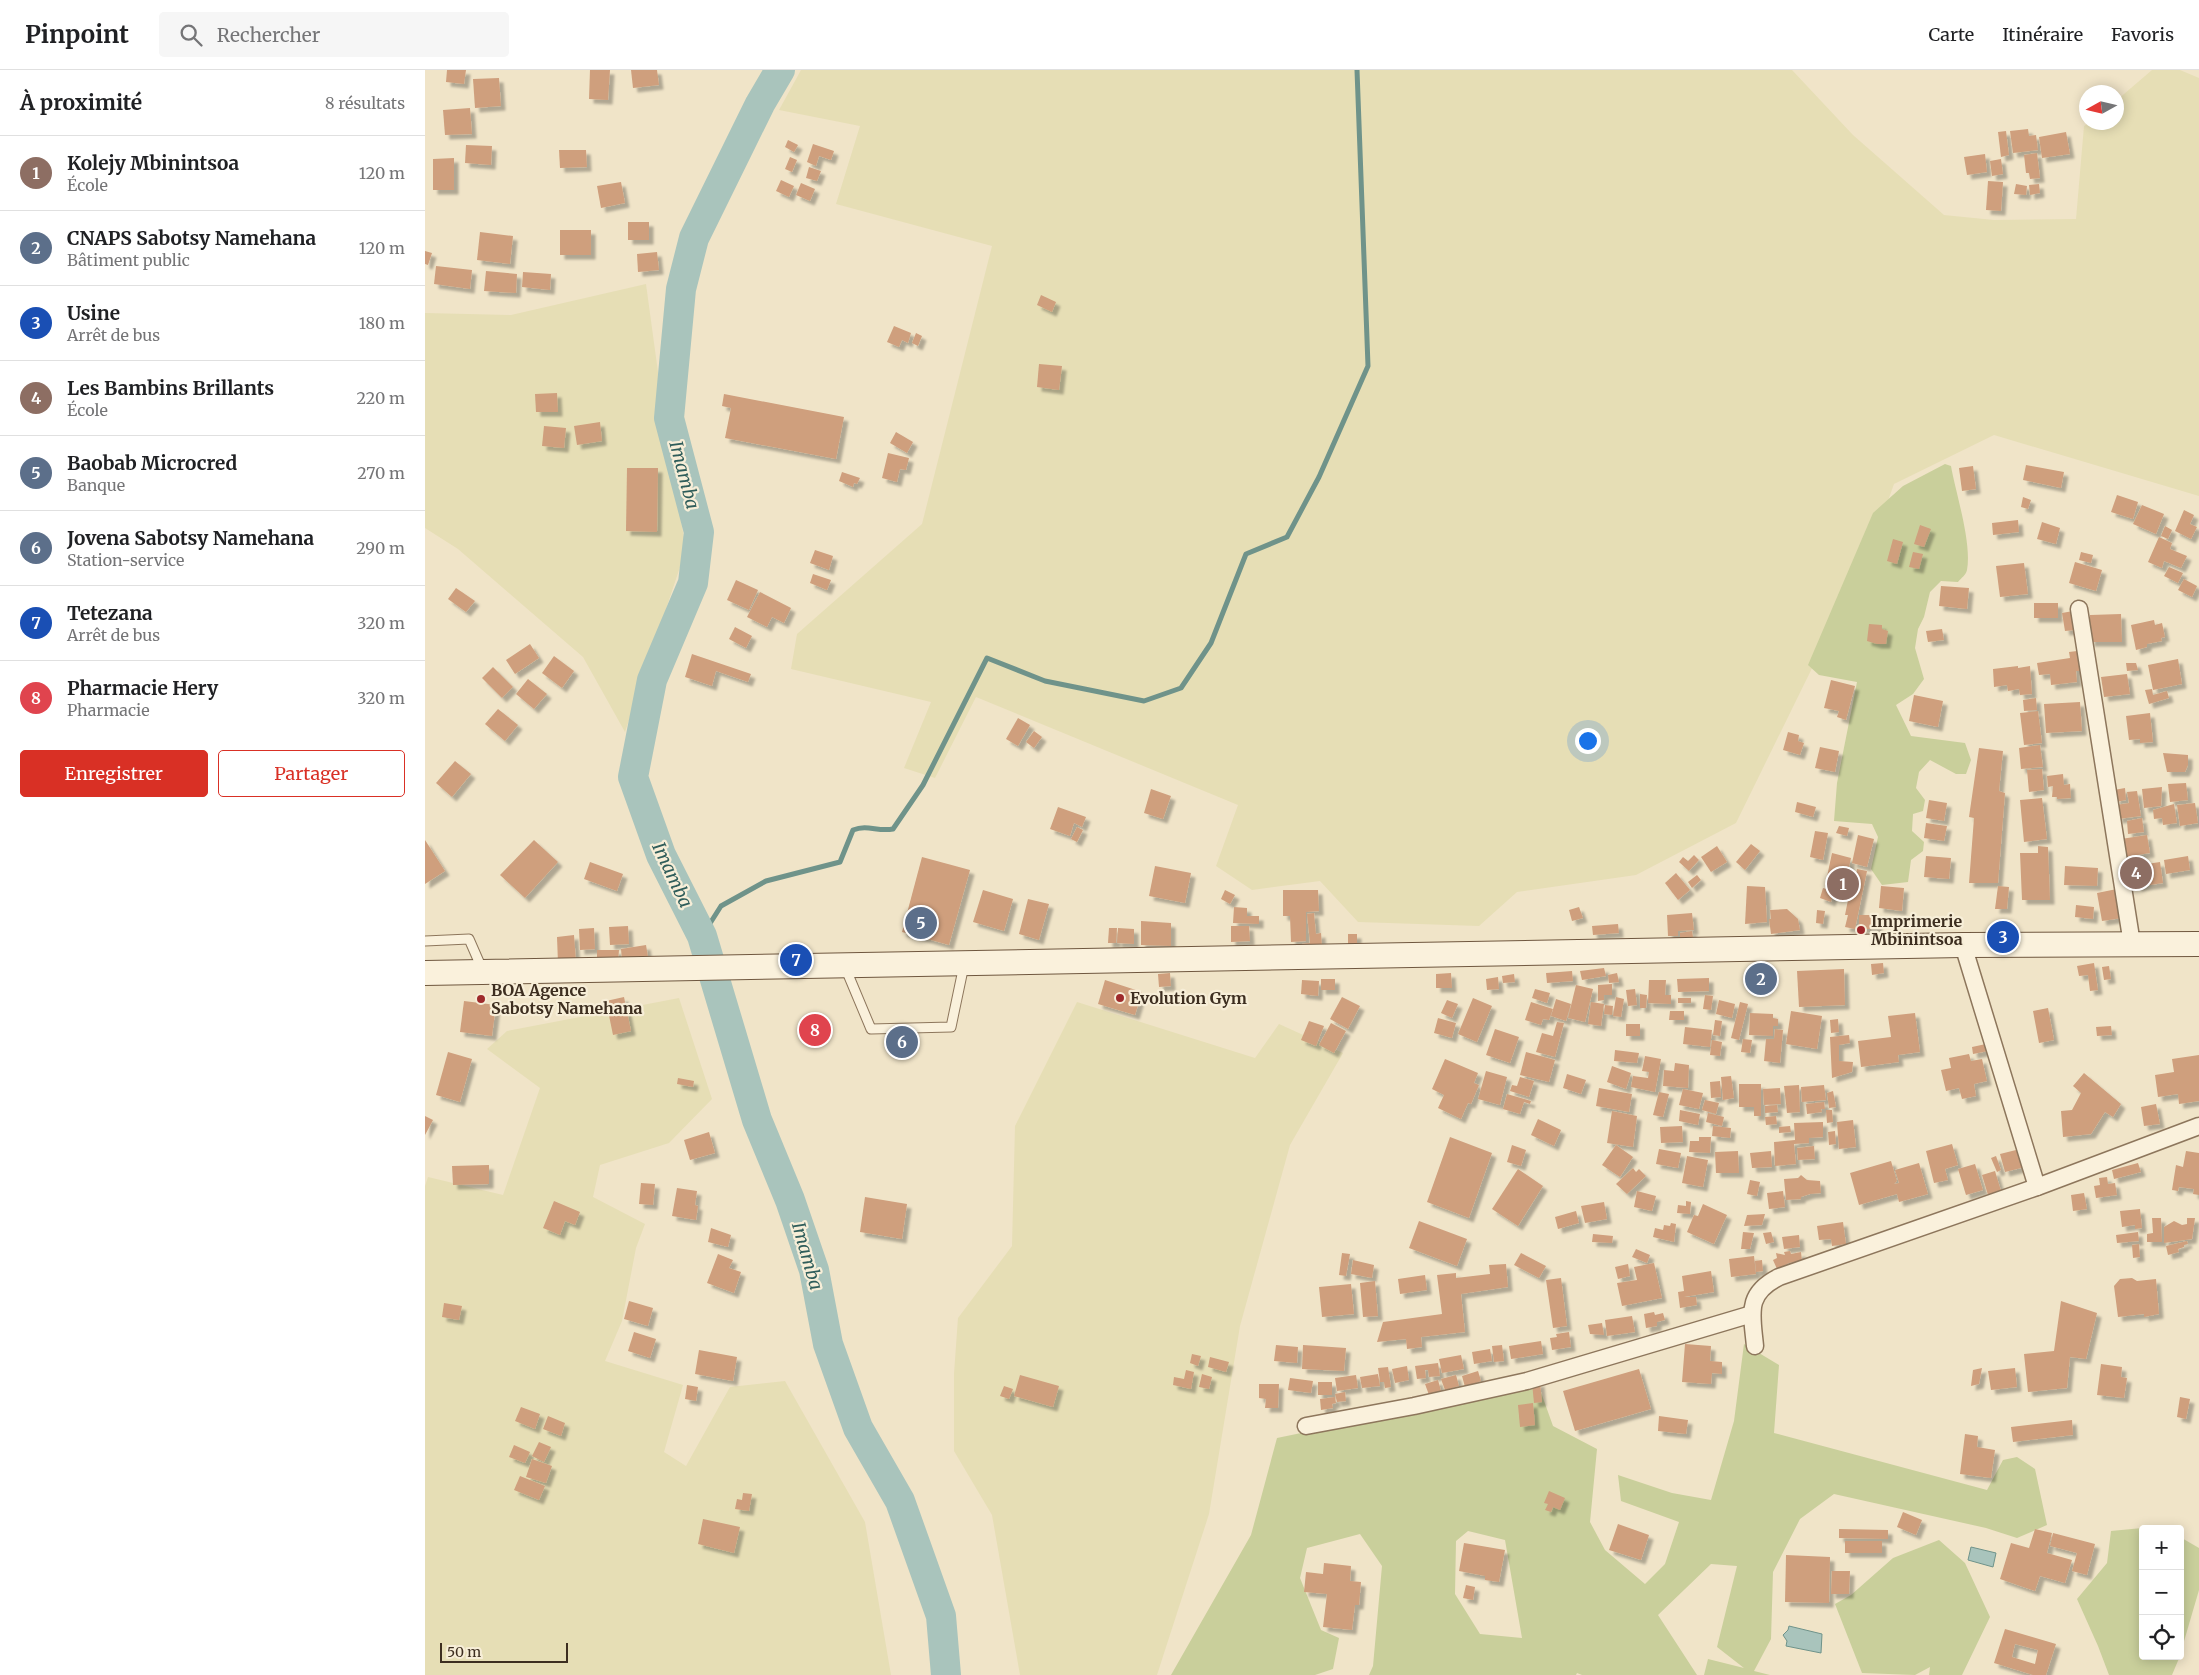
<!DOCTYPE html>
<html lang="fr">
<head>
<meta charset="utf-8">
<style>
  :root { --surface:#fff; --page:#f6f6f6; --text:#202124; --muted:#757577; --line:#e0e0e0; --accent:#d93025 }
  body { margin:0; font-family:Merriweather,serif; background:var(--page); color:var(--text) }
  .controls { position:absolute; right:15px; bottom:15px; display:grid; overflow:hidden; border-radius:5px; box-shadow:0 2px 12px #0003 }
  .controls button { width:45px; height:45px; display:grid; place-items:center; padding:0; border:0; border-bottom:1px solid var(--line); background:var(--surface); color:var(--text); font:25px sans-serif }
  .compass { position:absolute; left:1654px; top:15px; width:45px; height:45px; border-radius:50%; background:var(--surface); box-shadow:0 2px 12px #0003; rotate:262deg }
  .scale { position:absolute; left:15px; bottom:12px; width:128px; box-sizing:border-box; padding-left:5px; border:2px solid #3d2e20; border-top:0; font-size:14px; line-height:18px; white-space:nowrap; color:#3d2e20; -webkit-text-stroke:4px #f7eed8; paint-order:stroke }
  .you { position:absolute; left:1162px; top:670px; width:18px; height:18px; margin:-12px; border:4px solid #fff; border-radius:50%; background:#1a73e8; box-shadow:0 0 0 8px #1a73e833 }
  .badge { display:grid; place-items:center; width:32px; height:32px; border-radius:50%; background:var(--accent); color:#fff; font-size:16px; font-weight:700 }
  .pin { position:absolute; translate:-50% -50%; border:2px solid #fff; box-shadow:0 1px 5px #0006 }
  .list { margin:0; padding:0; list-style:none }
  h2 { display:flex; justify-content:space-between; align-items:center; height:65px; margin:0; padding:0 20px; font-size:21px }
  h2 small { font-size:16px; font-weight:400; color:var(--muted) }
  .list li { display:grid; grid-template-columns:32px 1fr auto; gap:15px; align-items:center; box-sizing:border-box; height:75px; padding:0 20px; border-top:1px solid var(--line) }
  .list b { display:block; font-size:19px; white-space:nowrap }
  .list p { margin:0; font-size:16px; white-space:nowrap; color:var(--muted) }
  .list em { font-size:16px; font-style:normal; color:var(--muted) }
  .actions { display:flex; gap:10px; padding:15px 20px }
  .actions a { flex:1; padding:11px 0; border:1px solid var(--accent); border-radius:5px; text-align:center; font-size:18px; color:var(--accent) }
  .actions .main { background:var(--accent); color:#fff }
  .icon { flex:none; width:28px; height:28px; fill:none; stroke:currentColor; stroke-width:2; stroke-linecap:round; stroke-linejoin:round }
  .map { position:relative; flex:none; width:1774px; height:1605px; overflow:hidden }
  header { display:flex; align-items:center; gap:30px; box-sizing:border-box; height:70px; padding:0 25px; background:var(--surface); border-bottom:1px solid var(--line) }
  header strong { font-size:24px }
  nav { display:flex; gap:28px; margin-inline-start:auto; font-size:18px }
  .search { width:350px; height:45px; background:var(--page); display:flex; align-items:center; gap:12px; box-sizing:border-box; padding:0 18px; border-radius:5px; color:var(--muted); font-size:19px }
  main { display:flex }
  aside { flex:1; background:var(--surface) }
  .map>svg:first-child { display:block }
  .farmland { fill:#e6deb5 }
  .green { fill:#c9cf9b; fill-rule:evenodd }
  .water { fill:#a9c4bc; stroke:#6f938a }
  .lines { fill:none; stroke-linecap:round; stroke-linejoin:round }
  .stream { stroke:#6f938a; stroke-width:5 }
  .river { stroke:#a9c4bc; stroke-width:30 }
  .building { fill:#cf9f7d; fill-rule:evenodd; filter:url(#shadow) }
  .lane-casing { stroke:#8d765c; stroke-width:11 }
  .street-casing { stroke:#8d765c; stroke-width:19 }
  .secondary-casing { stroke:#6f573f; stroke-width:26 }
  .lane { stroke:#faf1dc; stroke-width:9 }
  .street { stroke:#faf1dc; stroke-width:16 }
  .secondary { stroke:#faf1dc; stroke-width:24 }
  .poi-dot { fill:#9e2a2b; stroke:#f7eed8; stroke-width:2 }
  .labels { text-anchor:middle; stroke-width:4.5; stroke-linejoin:round; paint-order:stroke }
  .poi-label { font-size:16px; font-weight:bold; fill:#3d2e20; stroke:#f7eed8; text-anchor:start }
  .water-label { font-size:18px; font-style:italic; fill:#2f5d5a; stroke:#f7eed8 }
</style>
</head>
<body>
<header>
<strong>Pinpoint</strong>
<div class="search"><svg class="icon" aria-label="search" viewBox="0 0 24 24"><circle cx="10" cy="10" r="6"/><path d="M15 15l6 6"/></svg>Rechercher</div>
<nav><a>Carte</a><a>Itinéraire</a><a>Favoris</a></nav>
</header>
<main>
<aside>
<h2>À proximité<small>8 résultats</small></h2>
<ul class="list">
<li><span class="badge" style="background:#8d6e63">1</span><div><b>Kolejy Mbinintsoa</b><p>École</p></div><em>120 m</em></li>
<li><span class="badge" style="background:#5c6f8a">2</span><div><b>CNAPS Sabotsy Namehana</b><p>Bâtiment public</p></div><em>120 m</em></li>
<li><span class="badge" style="background:#1a4fb4">3</span><div><b>Usine</b><p>Arrêt de bus</p></div><em>180 m</em></li>
<li><span class="badge" style="background:#8d6e63">4</span><div><b>Les Bambins Brillants</b><p>École</p></div><em>220 m</em></li>
<li><span class="badge" style="background:#5c6f8a">5</span><div><b>Baobab Microcred</b><p>Banque</p></div><em>270 m</em></li>
<li><span class="badge" style="background:#5c6f8a">6</span><div><b>Jovena Sabotsy Namehana</b><p>Station-service</p></div><em>290 m</em></li>
<li><span class="badge" style="background:#1a4fb4">7</span><div><b>Tetezana</b><p>Arrêt de bus</p></div><em>320 m</em></li>
<li><span class="badge" style="background:#e0444e">8</span><div><b>Pharmacie Hery</b><p>Pharmacie</p></div><em>320 m</em></li>
</ul>
<div class="actions"><a class="main">Enregistrer</a><a>Partager</a></div>
</aside>
<div class="map">
<svg width="1774" height="1605" viewBox="0 0 1774 1605">
  <defs>
    <filter id="shadow"><feDropShadow dx="4.5" dy="4.5" stdDeviation="1" flood-color="#0004"/></filter>
  </defs>
  <rect width="100%" height="100%" fill="#f0e4c8"/>
  <!-- farmland -->
  <g class="farmland">
    <polygon points="376,0 1367,0 1428,65 1519,145 1569,150 1651,149 1659,56 1664,53 1692,52 1692,30 1727,0 1755,0 1774,8 1774,426 1569,365 1469,414 1446,478 1311,753 1211,805 1092,822 1054,856 933,852 895,811 827,820 791,796 813,735 551,627 510,708 479,698 506,632 366,599 372,564 497,454 567,176 411,134 435,56 354,40"/>
    <polygon points="221,214 244,383 261,479 200,662 158,587 33,479 0,458 0,243 86,245"/>
    <polygon points="254,928 287,1029 244,1073 175,1095 168,1127 220,1154 211,1178 197,1251 180,1291 258,1315 239,1382 261,1396 305,1317 360,1311 440,1452 466,1605 0,1605 0,1116 3,1107 78,1125 115,1018 62,979 82,961"/>
    <polygon points="652,932 830,988 854,954 918,983 865,1075 815,1256 784,1444 732,1605 595,1605 567,1445 529,1381 529,1304 533,1248 587,1176 590,1056"/>
  </g>
  <!-- green -->
  <g class="green">
    <path d="M1520,394L1526,396C1531,424 1547,473 1542,500C1541,505 1536,508 1533,512L1516,511L1505,522L1499,547L1493,559L1490,578L1499,609L1488,624L1471,635L1486,666L1540,673L1546,690L1541,704H1531L1505,690L1494,702L1491,718L1500,730L1498,741L1488,744L1487,761L1499,772L1498,781L1486,790L1483,812L1457,815L1446,799L1453,767L1447,754L1409,751L1412,713L1432,612L1394,605L1383,595L1448,443L1478,416Z"/>
    <path d="M1319,1274L1354,1295L1349,1363L1562,1420L1578,1390L1592,1387L1610,1399L1622,1455L1592,1468L1561,1458L1409,1424L1375,1449L1348,1502L1346,1569L1329,1601L1345,1605H1279L1283,1589L1319,1598L1292,1577L1312,1496L1286,1494L1233,1545L1272,1605H1157L1152,1603L1151,1605H944L948,1596L957,1496L935,1464L882,1478L875,1508L896,1560L914,1568L908,1599L890,1605H746L826,1465L852,1368L1113,1314L1128,1356L1172,1379L1165,1452L1180,1480L1220,1514L1240,1494L1254,1452L1196,1431L1193,1405L1247,1423L1286,1430L1309,1351ZM1043,1461L1080,1470L1097,1568L1055,1564L1030,1524L1031,1471Z"/>
    <polygon points="1738,1456 1741,1459 1718,1459 1718,1586 1755,1586 1747,1605 1684,1605 1673,1576 1652,1529 1682,1493 1686,1461"/>
    <polygon points="1755,1467 1774,1478 1774,1520 1755,1585"/>
    <polygon points="1514,1470 1540,1493 1565,1547 1537,1605 1504,1605 1505,1597 1490,1605 1437,1603 1410,1534 1426,1525 1468,1488"/>
  </g>
  <!-- water -->
  <g class="water">
    <polygon points="1546,1477 1571,1483 1568,1497 1543,1490"/>
    <polygon points="1364,1556 1397,1564 1396,1583 1361,1576 1362,1571 1358,1565 1363,1560"/>
  </g>
  <g class="lines">
    <!-- stream -->
    <path class="stream" d="M277,866L296,836L341,811L415,792L428,760C443,754 452,762 468,759L498,715L562,588L620,611L719,631L756,618L786,573L821,484L862,467L894,407L943,296L932,0"/>
    <!-- river -->
    <polyline class="river" points="355,0 335,34 269,168 256,219 244,348 274,462 268,513 227,610 208,707 236,785 277,866 332,1050 365,1130 389,1200 403,1274 433,1358 475,1431 516,1546 521,1605"/>
  </g>
  <!-- building -->
  <g class="building">
    <polygon points="22,0 41,0 39,14 21,12"/>
    <polygon points="165,0 185,0 183,30 164,29"/>
    <polygon points="206,0 232,0 234,15 208,18"/>
    <polygon points="74,8 76,36 50,38 48,9"/>
    <polygon points="45,38 47,64 20,65 18,40"/>
    <polygon points="1603,59 1604,66 1611,65 1613,80 1588,83 1585,61"/>
    <polygon points="1581,61 1584,85 1576,87 1573,62"/>
    <polygon points="1641,62 1645,84 1617,88 1614,67"/>
    <polygon points="363,70 373,75 369,82 360,77"/>
    <polygon points="388,74 409,81 406,90 394,86 391,96 382,92"/>
    <polygon points="41,75 67,76 66,95 40,93"/>
    <polygon points="134,80 161,80 162,97 135,98"/>
    <polygon points="1612,83 1615,108 1605,109 1604,103 1601,103 1599,85"/>
    <polygon points="1560,84 1562,102 1542,105 1539,87"/>
    <polygon points="365,87 372,90 367,102 360,99"/>
    <polygon points="29,88 29,120 8,120 8,89"/>
    <polygon points="1576,89 1578,104 1567,106 1565,91"/>
    <polygon points="384,97 396,101 392,111 381,108"/>
    <polygon points="356,110 369,116 364,127 351,121"/>
    <polygon points="1563,111 1578,112 1576,141 1561,140"/>
    <polygon points="196,112 200,133 176,138 172,116"/>
    <polygon points="376,113 390,119 385,131 371,125"/>
    <polygon points="1591,114 1602,116 1601,125 1589,124"/>
    <polygon points="1614,114 1615,123 1605,125 1604,115"/>
    <rect x="203" y="152" width="21" height="18"/>
    <rect x="135" y="160" width="31" height="25"/>
    <polygon points="55,162 88,166 85,194 52,190"/>
    <polygon points="0,181 7,183 3,195 0,194"/>
    <polygon points="232,182 234,200 213,202 212,184"/>
    <polygon points="11,196 47,200 45,219 9,214"/>
    <polygon points="61,201 92,204 91,223 59,221"/>
    <polygon points="98,202 126,204 125,220 97,217"/>
    <polygon points="616,225 631,232 627,242 612,235"/>
    <polygon points="469,256 486,263 483,273 477,270 474,277 462,272"/>
    <polygon points="491,263 497,266 493,276 487,273"/>
    <polygon points="614,294 637,296 634,320 612,317"/>
    <polygon points="132,323 133,342 111,342 110,324"/>
    <polygon points="299,324 419,347 411,389 300,368 306,338 297,336"/>
    <polygon points="175,352 177,371 152,375 149,356"/>
    <polygon points="119,356 141,358 139,378 117,376"/>
    <polygon points="471,362 488,372 482,383 465,373"/>
    <polygon points="463,383 484,388 481,400 475,399 472,412 457,408"/>
    <polygon points="1601,395 1639,402 1636,418 1598,410"/>
    <polygon points="1548,396 1551,419 1537,421 1534,398"/>
    <polygon points="202,398 233,398 232,462 201,461"/>
    <polygon points="417,402 435,408 432,414 429,413 428,417 414,411"/>
    <polygon points="1692,425 1713,432 1708,449 1686,442"/>
    <polygon points="1598,427 1606,430 1603,439 1596,437"/>
    <polygon points="1717,435 1739,444 1731,464 1708,454"/>
    <polygon points="1759,440 1769,445 1765,454 1772,457 1766,469 1750,461"/>
    <polygon points="1593,450 1594,462 1568,465 1567,453"/>
    <polygon points="1617,452 1635,458 1631,474 1612,469"/>
    <polygon points="1495,455 1506,459 1499,477 1489,474"/>
    <polygon points="1740,456 1747,460 1743,469 1736,466"/>
    <polygon points="1734,467 1747,473 1745,479 1762,486 1756,498 1739,491 1737,498 1723,492"/>
    <polygon points="1468,469 1478,472 1472,494 1462,491"/>
    <polygon points="390,480 408,486 404,500 385,493"/>
    <polygon points="1488,482 1498,484 1494,499 1484,497"/>
    <polygon points="1656,482 1668,485 1666,493 1654,490"/>
    <polygon points="1650,492 1677,500 1671,521 1644,513"/>
    <polygon points="1599,493 1603,524 1575,527 1571,496"/>
    <polygon points="1744,497 1758,503 1753,513 1739,506"/>
    <polygon points="388,504 406,510 402,520 385,513"/>
    <polygon points="1759,509 1772,516 1767,527 1753,520"/>
    <polygon points="311,510 333,520 324,540 302,530"/>
    <polygon points="1516,516 1544,518 1542,539 1514,536"/>
    <polygon points="31,518 50,531 41,542 23,529"/>
    <polygon points="335,522 366,538 359,553 347,547 342,557 322,547"/>
    <rect x="1609" y="533" width="24" height="15"/>
    <polygon points="1648,541 1650,560 1640,561 1637,543"/>
    <polygon points="1696,544 1697,572 1665,572 1665,545"/>
    <polygon points="1729,550 1730,555 1737,553 1740,567 1736,568 1737,571 1722,574 1722,577 1711,580 1706,555"/>
    <polygon points="1444,554 1457,555 1457,559 1463,561 1461,574 1452,574 1442,571"/>
    <polygon points="310,557 327,566 321,578 304,569"/>
    <polygon points="1517,559 1519,570 1503,572 1501,561"/>
    <polygon points="105,574 114,588 90,604 81,590"/>
    <polygon points="1652,581 1655,601 1651,601 1652,612 1626,615 1625,604 1614,605 1612,593 1645,588 1644,582"/>
    <polygon points="267,584 326,604 323,612 291,601 287,616 260,607"/>
    <polygon points="129,586 149,601 137,618 117,603"/>
    <polygon points="1753,589 1757,614 1728,620 1723,595"/>
    <polygon points="1701,593 1711,593 1713,600 1702,601"/>
    <polygon points="1593,596 1593,598 1605,596 1607,624 1595,625 1594,619 1583,621 1582,615 1569,617 1568,599"/>
    <polygon points="68,597 88,617 77,628 57,608"/>
    <polygon points="1702,604 1705,624 1679,627 1676,607"/>
    <polygon points="103,609 122,624 109,639 91,624"/>
    <polygon points="1406,610 1430,616 1421,650 1412,647 1414,641 1399,638"/>
    <polygon points="1727,619 1728,625 1742,621 1744,628 1724,634 1720,620"/>
    <polygon points="1489,625 1518,631 1513,657 1484,651"/>
    <polygon points="1611,628 1612,640 1599,641 1598,630"/>
    <polygon points="1655,632 1657,661 1621,663 1619,634"/>
    <polygon points="73,639 93,655 80,671 60,654"/>
    <polygon points="1613,641 1617,673 1599,675 1595,643"/>
    <polygon points="1725,643 1728,672 1715,673 1715,669 1704,670 1701,646"/>
    <polygon points="593,648 605,655 593,676 581,669"/>
    <polygon points="609,661 617,667 609,678 601,672"/>
    <polygon points="1363,662 1374,665 1373,671 1379,673 1375,685 1358,680"/>
    <polygon points="1615,675 1618,697 1596,699 1594,678"/>
    <polygon points="1395,677 1414,681 1410,702 1390,698"/>
    <polygon points="1554,678 1578,681 1574,721 1580,723 1573,813 1544,813 1549,748 1544,747"/>
    <polygon points="1738,683 1763,685 1763,695 1760,702 1742,702"/>
    <polygon points="30,691 46,704 27,727 11,713"/>
    <polygon points="1617,699 1619,720 1604,722 1602,700"/>
    <polygon points="1638,704 1639,715 1645,714 1646,728 1632,729 1632,727 1627,727 1628,716 1623,717 1622,706"/>
    <polygon points="1761,713 1763,730 1745,732 1743,714"/>
    <polygon points="1737,717 1736,736 1719,738 1717,719"/>
    <polygon points="1700,718 1701,730 1691,732 1689,720"/>
    <polygon points="726,719 746,726 738,749 719,743"/>
    <polygon points="1712,721 1716,746 1693,749 1691,735 1704,733 1702,722"/>
    <polygon points="1617,728 1622,769 1599,772 1595,730"/>
    <polygon points="1504,730 1522,733 1519,751 1501,748"/>
    <polygon points="1372,732 1391,737 1388,747 1370,742"/>
    <polygon points="1770,733 1773,753 1755,756 1752,735"/>
    <polygon points="1749,734 1752,753 1738,755 1737,748 1729,749 1728,740"/>
    <polygon points="633,737 661,747 657,757 649,753 645,766 625,759"/>
    <polygon points="1717,748 1719,762 1703,764 1702,751"/>
    <polygon points="1501,753 1522,756 1519,771 1499,768"/>
    <polygon points="1414,756 1424,758 1422,766 1411,763"/>
    <polygon points="652,757 658,760 652,772 646,769"/>
    <polygon points="1390,761 1403,763 1398,790 1385,787"/>
    <polygon points="1433,765 1449,769 1442,797 1427,793"/>
    <polygon points="1722,765 1725,783 1699,787 1696,769"/>
    <polygon points="0,770 20,801 0,814"/>
    <polygon points="109,770 133,792 100,828 75,805"/>
    <polygon points="1326,774 1335,781 1320,800 1311,792"/>
    <polygon points="1292,776 1302,792 1286,802 1276,787"/>
    <polygon points="1613,776 1623,777 1625,830 1597,830 1595,783 1613,783"/>
    <polygon points="1407,783 1426,788 1419,821 1400,816"/>
    <polygon points="1269,785 1274,790 1264,801 1254,792 1258,787 1263,791"/>
    <polygon points="1501,786 1526,788 1524,809 1499,807"/>
    <polygon points="1763,786 1765,800 1741,804 1739,790"/>
    <polygon points="497,787 545,800 524,875 477,862"/>
    <polygon points="165,792 198,804 192,821 159,809"/>
    <polygon points="1735,792 1738,813 1712,817 1709,796"/>
    <polygon points="730,796 766,803 760,833 724,826"/>
    <polygon points="1640,796 1673,798 1672,816 1639,815"/>
    <polygon points="1432,799 1442,801 1430,859 1420,857 1423,845 1420,845 1428,805 1431,806"/>
    <polygon points="1251,803 1265,820 1253,830 1240,813"/>
    <polygon points="1272,805 1276,810 1267,818 1263,812"/>
    <polygon points="1322,816 1340,817 1342,852 1320,854"/>
    <polygon points="1456,816 1479,818 1477,841 1454,838"/>
    <polygon points="1573,816 1584,817 1582,839 1570,839"/>
    <polygon points="1398,818 1409,821 1406,832 1395,828"/>
    <polygon points="1692,819 1697,848 1677,851 1672,823"/>
    <polygon points="558,820 588,829 579,861 548,852"/>
    <polygon points="800,820 810,825 805,834 796,829"/>
    <polygon points="858,820 893,820 894,841 881,842 881,871 866,872 865,846 858,846"/>
    <polygon points="603,829 624,834 614,870 594,864"/>
    <polygon points="1651,835 1669,837 1668,849 1650,847"/>
    <polygon points="809,837 822,838 822,846 834,846 834,854 808,853"/>
    <polygon points="1154,837 1158,848 1147,851 1144,840"/>
    <polygon points="1362,839 1373,849 1375,860 1346,864 1344,849 1346,849 1345,840"/>
    <polygon points="1392,840 1400,841 1398,854 1391,853"/>
    <polygon points="889,843 891,864 896,863 897,877 878,879 877,874 885,873 882,844"/>
    <polygon points="1267,843 1269,860 1253,861 1253,866 1243,866 1242,845"/>
    <rect x="1434" y="845" width="19" height="14"/>
    <polygon points="716,851 746,853 746,876 716,875"/>
    <polygon points="1193,854 1194,863 1168,865 1167,856"/>
    <polygon points="203,856 204,874 185,875 184,857"/>
    <polygon points="806,856 824,856 825,871 806,872"/>
    <polygon points="169,858 170,879 155,880 154,859"/>
    <polygon points="684,858 692,858 691,873 683,873"/>
    <polygon points="693,858 709,859 709,874 692,873"/>
    <polygon points="1267,861 1268,867 1255,868 1255,863"/>
    <rect x="923" y="864" width="9" height="11"/>
    <polygon points="149,865 151,892 133,893 132,867"/>
    <polygon points="221,875 223,887 197,890 196,879"/>
    <polygon points="172,880 194,880 193,891 172,890"/>
    <polygon points="1458,893 1459,903 1447,905 1446,894"/>
    <polygon points="1669,893 1673,920 1665,921 1663,905 1654,906 1652,896"/>
    <polygon points="1684,896 1686,909 1679,910 1677,897"/>
    <polygon points="1179,898 1181,906 1157,910 1155,901"/>
    <polygon points="1419,899 1420,935 1374,937 1372,901"/>
    <polygon points="1147,901 1148,911 1122,913 1121,903"/>
    <polygon points="745,903 746,916 734,917 733,904"/>
    <polygon points="1026,903 1027,918 1011,918 1011,904"/>
    <polygon points="1192,903 1194,912 1184,913 1183,905"/>
    <polygon points="1089,904 1090,912 1078,913 1077,906"/>
    <polygon points="1073,907 1074,919 1062,920 1061,909"/>
    <polygon points="1284,908 1284,921 1253,922 1252,909"/>
    <rect x="896" y="909" width="14" height="11"/>
    <polygon points="680,910 717,922 710,945 673,934"/>
    <polygon points="877,910 894,911 893,926 876,924"/>
    <polygon points="1224,910 1241,910 1240,925 1246,925 1246,934 1223,933"/>
    <polygon points="1187,914 1187,925 1179,925 1179,930 1173,931 1173,915"/>
    <polygon points="1151,915 1168,919 1160,952 1143,948"/>
    <polygon points="1110,919 1125,923 1122,933 1107,928"/>
    <polygon points="1210,919 1212,935 1203,936 1201,920"/>
    <polygon points="1215,924 1222,925 1221,938 1215,938"/>
    <polygon points="1280,925 1288,926 1286,940 1278,939"/>
    <polygon points="199,927 206,961 188,965 181,931"/>
    <polygon points="917,927 935,936 923,959 905,949"/>
    <polygon points="1191,927 1199,929 1196,947 1188,946"/>
    <polygon points="1048,928 1067,936 1052,972 1033,964"/>
    <rect x="1253" y="928" width="13" height="5"/>
    <polygon points="1131,929 1146,934 1141,951 1126,946"/>
    <polygon points="1022,930 1033,934 1027,948 1016,943"/>
    <polygon points="1294,930 1310,934 1307,948 1291,944"/>
    <polygon points="39,931 71,935 67,966 35,962"/>
    <polygon points="1106,932 1128,939 1124,950 1118,949 1116,955 1100,950"/>
    <polygon points="1166,932 1179,934 1176,956 1163,954"/>
    <polygon points="1315,932 1323,934 1314,970 1306,968"/>
    <polygon points="1180,935 1188,936 1187,945 1179,944"/>
    <polygon points="1623,938 1629,970 1614,973 1608,941"/>
    <polygon points="1245,941 1259,941 1259,950 1244,950"/>
    <polygon points="1366,941 1397,946 1392,979 1361,974"/>
    <polygon points="1325,943 1348,944 1348,948 1353,949 1353,956 1348,956 1348,966 1324,965"/>
    <polygon points="1490,943 1495,982 1473,985 1474,992 1436,997 1433,971 1466,967 1463,946"/>
    <polygon points="1013,948 1031,953 1027,968 1009,963"/>
    <polygon points="1413,949 1414,962 1406,963 1405,950"/>
    <polygon points="1290,950 1297,951 1295,966 1288,965"/>
    <polygon points="884,951 899,956 891,976 876,970"/>
    <polygon points="1132,952 1139,953 1130,987 1111,982 1117,963 1128,966"/>
    <polygon points="906,953 921,961 909,983 894,975"/>
    <rect x="1201" y="954" width="14" height="12"/>
    <polygon points="1686,956 1687,965 1672,966 1671,957"/>
    <polygon points="1260,957 1287,960 1285,977 1258,974"/>
    <polygon points="1070,959 1094,967 1085,993 1061,985"/>
    <polygon points="1350,959 1358,960 1355,993 1339,991 1341,969 1349,969"/>
    <polygon points="1424,965 1425,973 1414,975 1414,991 1428,992 1427,1002 1407,1008 1405,967"/>
    <polygon points="1318,969 1327,970 1325,983 1316,982"/>
    <polygon points="1287,970 1297,972 1295,986 1285,985"/>
    <polygon points="1561,974 1563,981 1548,984 1547,977"/>
    <polygon points="1190,980 1214,983 1212,993 1189,991"/>
    <polygon points="23,982 47,989 35,1032 11,1025"/>
    <polygon points="1101,982 1130,990 1124,1012 1095,1005"/>
    <polygon points="1544,984 1546,991 1557,989 1562,1011 1549,1014 1551,1026 1537,1029 1534,1018 1521,1021 1516,1000 1526,998 1524,988"/>
    <polygon points="1774,985 1774,1031 1754,1034 1753,1024 1733,1027 1730,1005 1749,1002 1747,989"/>
    <polygon points="1220,986 1236,989 1230,1022 1206,1017 1208,1006 1223,1008 1224,1002 1217,1001"/>
    <polygon points="1020,989 1053,1003 1049,1013 1054,1015 1046,1034 1043,1033 1036,1049 1013,1038 1019,1025 1007,1019"/>
    <polygon points="1250,993 1264,995 1263,1018 1238,1016 1239,1000 1249,1001"/>
    <polygon points="1187,996 1206,1003 1201,1019 1182,1012"/>
    <polygon points="1061,1001 1082,1007 1075,1035 1053,1029"/>
    <polygon points="1659,1003 1696,1034 1688,1047 1680,1042 1666,1064 1638,1067 1636,1041 1647,1040 1656,1023 1648,1016"/>
    <polygon points="1142,1004 1161,1010 1156,1024 1138,1018"/>
    <polygon points="1306,1006 1309,1028 1298,1030 1296,1007"/>
    <polygon points="1095,1007 1109,1011 1104,1027 1085,1021 1087,1015 1092,1016"/>
    <polygon points="253,1008 269,1011 268,1017 252,1014"/>
    <polygon points="1295,1011 1296,1027 1286,1028 1285,1012"/>
    <polygon points="1314,1014 1336,1014 1336,1046 1329,1046 1329,1037 1314,1037"/>
    <polygon points="1374,1015 1375,1042 1362,1043 1359,1016"/>
    <polygon points="1399,1015 1401,1030 1377,1032 1376,1017"/>
    <polygon points="1174,1018 1207,1024 1204,1042 1171,1036"/>
    <polygon points="1355,1018 1356,1034 1339,1035 1338,1019"/>
    <polygon points="1258,1019 1278,1023 1274,1039 1254,1035"/>
    <polygon points="1408,1021 1411,1037 1404,1038 1402,1023"/>
    <polygon points="1234,1022 1244,1024 1238,1047 1228,1045"/>
    <polygon points="1082,1024 1106,1031 1105,1034 1099,1032 1095,1044 1078,1039"/>
    <polygon points="1280,1030 1294,1033 1291,1044 1277,1040"/>
    <polygon points="1399,1032 1400,1039 1396,1039 1397,1042 1382,1044 1381,1034"/>
    <polygon points="1731,1034 1735,1054 1719,1056 1716,1037"/>
    <polygon points="1352,1035 1353,1042 1340,1043 1340,1036"/>
    <polygon points="1255,1040 1275,1044 1273,1055 1254,1051"/>
    <polygon points="1401,1040 1407,1040 1408,1052 1402,1053"/>
    <polygon points="1187,1041 1212,1046 1208,1077 1182,1073"/>
    <polygon points="1283,1043 1299,1047 1297,1056 1281,1052"/>
    <polygon points="0,1046 8,1050 0,1065"/>
    <polygon points="1351,1046 1352,1054 1341,1055 1340,1047"/>
    <polygon points="1113,1049 1136,1060 1129,1076 1106,1065"/>
    <polygon points="1428,1050 1431,1077 1414,1079 1412,1052"/>
    <polygon points="1398,1052 1398,1067 1384,1068 1384,1073 1369,1074 1371,1094 1350,1096 1349,1072 1370,1070 1369,1053"/>
    <polygon points="1257,1056 1258,1072 1236,1073 1235,1057"/>
    <polygon points="1288,1056 1306,1058 1305,1068 1287,1066"/>
    <polygon points="1365,1056 1366,1062 1354,1063 1354,1057"/>
    <polygon points="1410,1061 1411,1074 1404,1075 1403,1062"/>
    <polygon points="284,1062 290,1083 265,1090 259,1070"/>
    <polygon points="1025,1067 1067,1083 1044,1148 1002,1132"/>
    <polygon points="1274,1067 1286,1067 1285,1083 1264,1082 1265,1071 1274,1071"/>
    <polygon points="1527,1074 1533,1095 1520,1099 1523,1110 1509,1113 1501,1081"/>
    <polygon points="1087,1075 1101,1080 1096,1096 1082,1092"/>
    <polygon points="1191,1075 1208,1087 1195,1107 1177,1095"/>
    <polygon points="1389,1076 1390,1089 1373,1090 1372,1078"/>
    <polygon points="1234,1079 1256,1083 1253,1098 1231,1094"/>
    <polygon points="1595,1079 1600,1097 1580,1102 1575,1084"/>
    <polygon points="1313,1081 1314,1103 1291,1103 1290,1082"/>
    <polygon points="1346,1081 1347,1097 1327,1098 1325,1083"/>
    <polygon points="1761,1081 1774,1083 1774,1125 1768,1124 1769,1119 1754,1117 1753,1121 1747,1120 1751,1095 1758,1097"/>
    <polygon points="1262,1086 1283,1090 1278,1117 1257,1113"/>
    <polygon points="1571,1086 1576,1100 1572,1102 1566,1088"/>
    <polygon points="1466,1091 1472,1111 1469,1114 1474,1113 1470,1100 1494,1093 1503,1124 1474,1132 1472,1124 1434,1135 1425,1103"/>
    <polygon points="1713,1093 1716,1102 1689,1109 1687,1100"/>
    <polygon points="1550,1094 1558,1120 1541,1125 1533,1099"/>
    <polygon points="64,1095 64,1114 28,1115 27,1096"/>
    <polygon points="1208,1098 1211,1102 1214,1099 1221,1106 1202,1124 1191,1114"/>
    <polygon points="1093,1099 1118,1116 1093,1156 1067,1139"/>
    <polygon points="1570,1101 1576,1121 1563,1125 1557,1105"/>
    <polygon points="1376,1105 1382,1110 1395,1111 1396,1123 1385,1124 1376,1127 1376,1129 1361,1130 1359,1109 1373,1108"/>
    <polygon points="1682,1107 1683,1114 1690,1113 1692,1125 1671,1128 1669,1116 1675,1115 1674,1108"/>
    <polygon points="1325,1110 1335,1112 1332,1126 1322,1124"/>
    <polygon points="216,1113 230,1114 228,1135 214,1134"/>
    <polygon points="252,1118 272,1121 270,1135 273,1136 271,1150 247,1146"/>
    <polygon points="1212,1121 1231,1126 1227,1141 1209,1137"/>
    <polygon points="1358,1121 1360,1137 1344,1139 1342,1123"/>
    <polygon points="1659,1123 1662,1139 1648,1141 1646,1125"/>
    <polygon points="440,1127 482,1134 477,1169 435,1162"/>
    <polygon points="129,1131 155,1142 150,1155 140,1151 135,1165 118,1158"/>
    <polygon points="1261,1131 1266,1132 1265,1144 1252,1143 1253,1135 1261,1136"/>
    <polygon points="1179,1132 1182,1149 1160,1153 1156,1136"/>
    <polygon points="1278,1134 1302,1145 1289,1174 1262,1162 1269,1145 1273,1146"/>
    <polygon points="1715,1139 1717,1158 1710,1159 1710,1155 1697,1157 1695,1141"/>
    <polygon points="1151,1141 1154,1153 1133,1159 1130,1147"/>
    <polygon points="1340,1144 1337,1155 1319,1156 1322,1145"/>
    <polygon points="1727,1148 1736,1148 1737,1172 1722,1172 1722,1164 1728,1163"/>
    <polygon points="1762,1148 1770,1148 1767,1169 1739,1173 1739,1157 1749,1151 1757,1155 1762,1154"/>
    <polygon points="994,1151 1042,1169 1032,1196 984,1178"/>
    <polygon points="1418,1152 1421,1174 1407,1176 1406,1169 1394,1170 1392,1156"/>
    <polygon points="1246,1153 1251,1154 1249,1172 1228,1167 1230,1158 1238,1160 1239,1155 1245,1156"/>
    <polygon points="286,1158 306,1165 303,1177 283,1172"/>
    <polygon points="1318,1162 1329,1163 1325,1179 1316,1179"/>
    <polygon points="1346,1162 1349,1172 1341,1174 1338,1163"/>
    <polygon points="1713,1162 1714,1171 1692,1173 1691,1165"/>
    <polygon points="1168,1164 1188,1166 1187,1173 1167,1172"/>
    <polygon points="1374,1165 1375,1177 1359,1179 1357,1167"/>
    <polygon points="1762,1171 1763,1174 1759,1175 1759,1177 1753,1179 1754,1182 1743,1185 1741,1176"/>
    <polygon points="1714,1174 1715,1187 1708,1188 1707,1175"/>
    <polygon points="1211,1179 1225,1185 1222,1193 1207,1187"/>
    <polygon points="1365,1181 1366,1184 1376,1182 1377,1191 1364,1193 1352,1199 1348,1190 1352,1188 1351,1183 1360,1185 1359,1182"/>
    <polygon points="917,1183 925,1184 921,1206 914,1205"/>
    <polygon points="1096,1183 1121,1196 1114,1208 1089,1195"/>
    <polygon points="293,1184 308,1190 304,1198 316,1202 309,1223 282,1213"/>
    <polygon points="1329,1186 1331,1204 1306,1207 1304,1189"/>
    <polygon points="928,1190 949,1195 947,1208 926,1204"/>
    <polygon points="1337,1190 1338,1201 1331,1202 1330,1191"/>
    <polygon points="1229,1193 1237,1228 1197,1236 1192,1213 1212,1210 1209,1197"/>
    <polygon points="1081,1194 1083,1217 1036,1224 1040,1262 996,1267 997,1277 982,1279 981,1269 952,1272 958,1252 1017,1244 1012,1205 1031,1203 1031,1208 1065,1204 1064,1195"/>
    <polygon points="1203,1194 1205,1206 1193,1209 1190,1197"/>
    <polygon points="1286,1201 1289,1222 1259,1227 1271,1227 1272,1235 1255,1238 1253,1222 1259,1221 1257,1206"/>
    <polygon points="1000,1205 1002,1220 975,1224 973,1209"/>
    <polygon points="1136,1208 1142,1256 1128,1258 1121,1210"/>
    <polygon points="1707,1208 1712,1211 1731,1209 1734,1244 1719,1247 1719,1244 1693,1247 1689,1216 1695,1209"/>
    <polygon points="950,1211 953,1246 938,1247 935,1213"/>
    <polygon points="926,1214 929,1244 897,1247 894,1217"/>
    <polygon points="204,1231 228,1238 223,1256 199,1249"/>
    <polygon points="1636,1231 1672,1243 1661,1289 1645,1287 1642,1318 1603,1322 1599,1284 1629,1281"/>
    <polygon points="19,1233 37,1236 34,1250 17,1247"/>
    <polygon points="1229,1242 1230,1245 1238,1243 1240,1250 1232,1252 1232,1256 1221,1258 1219,1244"/>
    <polygon points="1207,1246 1210,1262 1182,1266 1180,1250"/>
    <polygon points="1177,1253 1179,1265 1165,1264 1163,1255"/>
    <polygon points="209,1262 231,1269 225,1288 203,1281"/>
    <polygon points="1144,1262 1146,1277 1127,1280 1125,1268 1132,1267 1131,1264"/>
    <polygon points="1116,1271 1118,1284 1086,1289 1084,1276"/>
    <polygon points="1260,1274 1286,1276 1285,1291 1297,1292 1297,1304 1287,1303 1286,1314 1257,1312"/>
    <polygon points="851,1275 873,1277 872,1293 849,1291"/>
    <polygon points="878,1275 921,1278 919,1301 877,1299"/>
    <polygon points="1077,1275 1079,1291 1069,1292 1067,1276"/>
    <polygon points="1065,1279 1067,1291 1049,1294 1047,1282"/>
    <polygon points="274,1280 312,1287 308,1311 270,1304"/>
    <polygon points="767,1284 776,1286 773,1296 765,1293"/>
    <polygon points="1036,1285 1039,1299 1017,1303 1014,1289"/>
    <polygon points="785,1287 804,1292 801,1302 783,1297"/>
    <polygon points="1013,1293 1015,1306 1004,1307 1003,1300 1000,1300 1001,1308 992,1309 990,1296"/>
    <polygon points="1676,1294 1697,1297 1696,1307 1702,1308 1699,1328 1672,1325"/>
    <polygon points="982,1296 984,1310 970,1313 967,1299"/>
    <polygon points="963,1297 966,1317 960,1318 959,1312 955,1312 953,1298"/>
    <polygon points="1557,1298 1554,1314 1546,1316 1548,1300"/>
    <polygon points="1590,1298 1592,1317 1566,1320 1563,1301"/>
    <polygon points="1214,1299 1226,1339 1150,1361 1138,1321"/>
    <polygon points="761,1300 769,1302 766,1319 748,1315 749,1307 759,1309"/>
    <polygon points="1053,1301 1056,1311 1040,1317 1037,1306"/>
    <polygon points="777,1304 787,1307 784,1319 774,1317"/>
    <polygon points="953,1304 955,1316 937,1318 935,1307"/>
    <polygon points="595,1305 634,1316 628,1337 589,1326"/>
    <polygon points="931,1305 933,1318 912,1321 910,1308"/>
    <polygon points="1031,1305 1034,1316 1020,1320 1016,1309"/>
    <polygon points="865,1308 888,1311 886,1323 863,1320"/>
    <polygon points="1013,1310 1016,1321 1004,1325 1000,1314"/>
    <rect x="893" y="1312" width="14" height="13"/>
    <polygon points="1115,1312 1117,1332 1109,1333 1107,1313"/>
    <polygon points="834,1314 854,1314 853,1338 840,1338 841,1329 834,1328"/>
    <polygon points="262,1315 273,1317 271,1331 260,1329"/>
    <polygon points="579,1316 588,1319 584,1329 575,1326"/>
    <polygon points="920,1322 921,1331 912,1332 910,1324"/>
    <polygon points="910,1327 911,1333 907,1334 908,1338 896,1340 895,1329"/>
    <polygon points="1755,1327 1765,1329 1761,1349 1752,1347"/>
    <polygon points="1108,1333 1110,1355 1095,1357 1093,1335"/>
    <polygon points="96,1337 115,1344 110,1359 90,1351"/>
    <polygon points="123,1346 140,1353 136,1366 118,1359"/>
    <polygon points="1234,1346 1263,1350 1261,1364 1233,1361"/>
    <polygon points="1647,1350 1648,1365 1588,1372 1586,1357"/>
    <polygon points="1540,1364 1553,1366 1552,1377 1570,1380 1566,1408 1535,1404"/>
    <polygon points="114,1372 126,1377 119,1392 107,1386"/>
    <polygon points="89,1375 105,1382 100,1393 84,1387"/>
    <polygon points="107,1389 127,1396 121,1413 101,1407"/>
    <polygon points="95,1406 120,1416 114,1430 89,1420"/>
    <polygon points="1124,1421 1140,1428 1135,1440 1128,1437 1126,1442 1120,1440 1123,1434 1119,1433"/>
    <polygon points="318,1423 327,1424 324,1441 310,1439 312,1429 317,1430"/>
    <polygon points="1478,1442 1497,1450 1491,1465 1472,1457"/>
    <polygon points="278,1449 315,1457 309,1483 273,1474"/>
    <polygon points="1193,1454 1224,1465 1216,1490 1184,1480"/>
    <polygon points="1414,1459 1463,1460 1463,1469 1414,1468"/>
    <polygon points="1610,1459 1627,1463 1622,1483 1647,1490 1640,1513 1615,1506 1610,1521 1575,1509 1586,1473 1604,1478"/>
    <polygon points="1628,1463 1670,1474 1662,1505 1647,1501 1652,1483 1625,1476"/>
    <rect x="1420" y="1471" width="37" height="12"/>
    <polygon points="1039,1473 1080,1480 1074,1512 1060,1510 1060,1506 1034,1501"/>
    <polygon points="1361,1485 1405,1487 1404,1533 1360,1532"/>
    <polygon points="899,1493 926,1496 925,1511 936,1512 934,1535 930,1535 927,1560 898,1557 902,1524 879,1522 881,1502 898,1504"/>
    <polygon points="1407,1501 1425,1501 1424,1524 1406,1524"/>
    <polygon points="1041,1515 1050,1517 1048,1530 1038,1528"/>
    <path d="M1580,1559L1631,1574L1621,1605H1608L1569,1593ZM1590,1574L1613,1580L1610,1594L1587,1587Z"/>
  </g>
  <g class="lines">
    <defs>
      <g id="lane">
        <polyline points="0,871 44,869 58,901"/>
        <polyline points="420,897 446,959 526,957 539,895"/>
      </g>
      <g id="street">
        <polyline points="1654,539 1707,874"/>
        <polyline points="1538,875 1612,1117"/>
        <path d="M1330,1276C1327,1244 1320,1224 1354,1207L1612,1117L1774,1056"/>
        <polyline points="881,1356 989,1336 1102,1311 1327,1244"/>
      </g>
      <polyline id="secondary" points="0,903 1538,875 1774,874"/>
    </defs>
    <!-- lane casing -->
    <use href="#lane" class="lane-casing"/>
    <!-- street casing -->
    <use href="#street" class="street-casing"/>
    <!-- secondary casing -->
    <use href="#secondary" class="secondary-casing"/>
    <!-- lane -->
    <use href="#lane" class="lane"/>
    <!-- street -->
    <use href="#street" class="street"/>
    <!-- secondary -->
    <use href="#secondary" class="secondary"/>
  </g>
  <!-- markers -->
  <g class="poi-dot">
    <circle cx="1436" cy="860" r="5"/>
    <circle cx="695" cy="928" r="5"/>
    <circle cx="56" cy="929" r="5"/>
  </g>
  <g class="labels">
    <!-- poi labels -->
    <g class="poi-label">
      <text x="1446" y="857">Imprimerie<tspan x="1446" dy="18">Mbinintsoa</tspan></text>
      <text x="66" y="926">BOA Agence<tspan x="66" dy="18">Sabotsy Namehana</tspan></text>
      <text x="705" y="934">Evolution Gym</text>
    </g>
    <!-- water labels -->
    <g class="water-label">
      <text transform="translate(259 405) rotate(75)" y="6">Imamba</text>
      <text transform="translate(247 805) rotate(65)" y="6">Imamba</text>
      <text transform="translate(382 1186) rotate(74)" y="6">Imamba</text>
    </g>
  </g>
</svg>
<div class="controls">
<button>+</button>
<button>−</button>
<button><svg class="icon" aria-label="locate" viewBox="0 0 24 24"><circle cx="12" cy="12" r="6"/><path d="M12 2v4M12 18v4M2 12h4M18 12h4"/></svg></button>
</div>
<svg class="compass" viewBox="-18 -18 36 36"><path d="M0-13l5 13h-10z" fill="#e53935"/><path d="M0 13l5-13h-10z" fill="#757577"/></svg>
<div class="scale">50 m</div>
<div class="you"></div>
<div class="pin badge" style="left:1418px;top:814px;background:#8d6e63">1</div>
<div class="pin badge" style="left:1336px;top:909px;background:#5c6f8a">2</div>
<div class="pin badge" style="left:1578px;top:867px;background:#1a4fb4">3</div>
<div class="pin badge" style="left:1711px;top:803px;background:#8d6e63">4</div>
<div class="pin badge" style="left:496px;top:853px;background:#5c6f8a">5</div>
<div class="pin badge" style="left:477px;top:972px;background:#5c6f8a">6</div>
<div class="pin badge" style="left:371px;top:890px;background:#1a4fb4">7</div>
<div class="pin badge" style="left:390px;top:960px;background:#e0444e">8</div>
</div>
</main>
</body>
</html>
